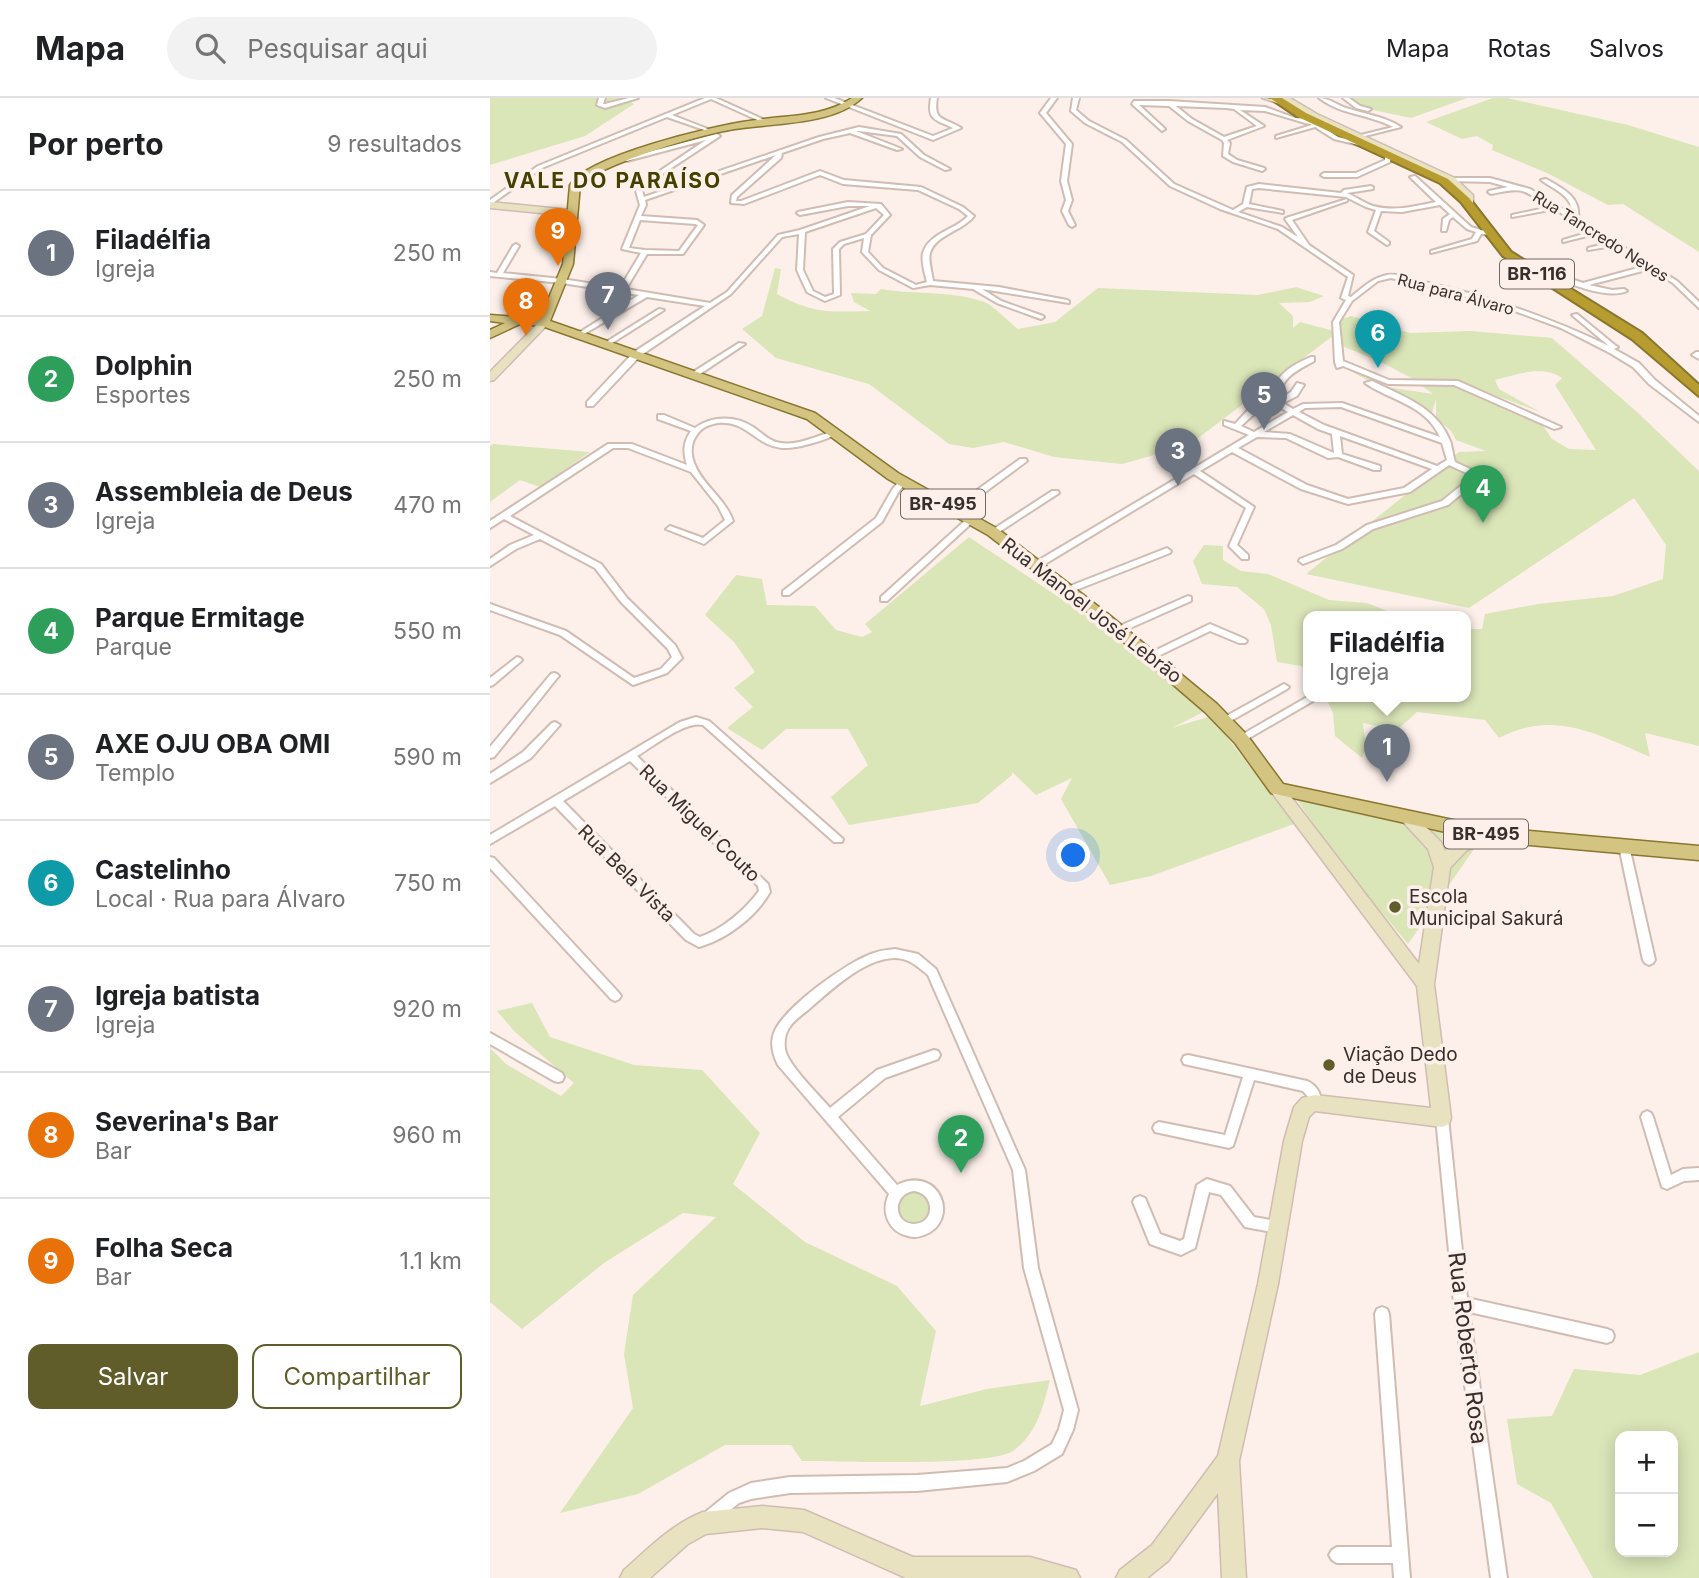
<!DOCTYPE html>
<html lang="pt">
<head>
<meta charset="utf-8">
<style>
  :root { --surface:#fff; --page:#f2f2f2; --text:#202124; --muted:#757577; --line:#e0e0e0; --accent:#605d2a }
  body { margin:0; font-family:Inter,sans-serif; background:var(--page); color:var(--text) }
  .controls { position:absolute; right:21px; bottom:21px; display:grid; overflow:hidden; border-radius:14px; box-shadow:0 4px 18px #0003 }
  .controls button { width:63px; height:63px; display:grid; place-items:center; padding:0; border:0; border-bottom:2px solid var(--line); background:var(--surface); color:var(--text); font:35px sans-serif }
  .you { position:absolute; left:584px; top:758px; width:24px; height:24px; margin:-18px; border:5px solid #fff; border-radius:50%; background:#1a73e8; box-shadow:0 0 0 10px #1a73e833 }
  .badge { display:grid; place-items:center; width:46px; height:46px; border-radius:50%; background:var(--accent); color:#fff; font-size:23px; font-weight:700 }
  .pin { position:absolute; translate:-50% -58px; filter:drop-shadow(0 2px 4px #0008) }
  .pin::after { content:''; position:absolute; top:37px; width:24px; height:21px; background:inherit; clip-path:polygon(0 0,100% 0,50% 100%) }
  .popup { position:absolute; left:813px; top:513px; width:168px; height:91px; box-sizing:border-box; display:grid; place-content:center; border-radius:14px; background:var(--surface); filter:drop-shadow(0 2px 5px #0005); font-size:23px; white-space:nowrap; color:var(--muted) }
  .popup b { font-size:26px; color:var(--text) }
  .popup::after { content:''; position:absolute; left:50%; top:100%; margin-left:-14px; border:14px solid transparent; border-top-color:var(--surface) }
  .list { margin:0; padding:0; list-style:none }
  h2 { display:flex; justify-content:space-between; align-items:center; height:91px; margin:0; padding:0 28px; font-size:30px }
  h2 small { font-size:23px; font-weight:400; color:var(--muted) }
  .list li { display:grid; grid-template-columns:46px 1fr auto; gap:21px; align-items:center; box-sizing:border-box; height:126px; padding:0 28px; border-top:2px solid var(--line) }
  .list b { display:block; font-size:26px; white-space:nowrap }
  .list p { margin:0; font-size:23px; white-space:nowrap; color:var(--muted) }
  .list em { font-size:23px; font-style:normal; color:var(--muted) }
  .actions { display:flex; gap:14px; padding:21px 28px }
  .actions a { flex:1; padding:16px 0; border:2px solid var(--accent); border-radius:14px; text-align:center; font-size:24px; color:var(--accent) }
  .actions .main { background:var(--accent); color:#fff }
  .icon { flex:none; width:38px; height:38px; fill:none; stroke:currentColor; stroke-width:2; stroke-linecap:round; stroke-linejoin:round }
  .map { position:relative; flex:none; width:1209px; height:1480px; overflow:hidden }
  header { display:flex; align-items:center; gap:42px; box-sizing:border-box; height:98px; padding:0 35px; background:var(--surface); border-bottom:2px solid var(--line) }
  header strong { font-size:33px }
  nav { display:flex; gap:38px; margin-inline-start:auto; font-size:24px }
  .search { width:490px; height:63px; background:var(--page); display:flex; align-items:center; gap:18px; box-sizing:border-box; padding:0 24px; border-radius:38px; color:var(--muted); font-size:26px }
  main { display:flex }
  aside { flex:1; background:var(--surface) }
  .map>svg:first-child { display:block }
  .green { fill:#dae5b8; fill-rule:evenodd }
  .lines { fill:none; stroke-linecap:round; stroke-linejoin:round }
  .street-casing { stroke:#d0bcb2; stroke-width:4 }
  .secondary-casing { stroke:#d0bcb2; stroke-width:3 }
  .primary-casing { stroke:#8a762e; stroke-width:3 }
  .highway-casing { stroke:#8a762e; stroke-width:4 }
  .street { fill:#fff; fill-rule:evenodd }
  .secondary { fill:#e9e2c1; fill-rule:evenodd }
  .primary { fill:#d4c482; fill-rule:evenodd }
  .highway { fill:#b79d2f; fill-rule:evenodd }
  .poi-dot { fill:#605d2a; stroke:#fdf0ea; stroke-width:2.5 }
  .labels { text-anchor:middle; stroke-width:7; stroke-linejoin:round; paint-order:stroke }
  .far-street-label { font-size:16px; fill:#372f2b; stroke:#fdf0ea }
  .shield { fill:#fdf0ea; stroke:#726964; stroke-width:2 }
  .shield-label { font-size:18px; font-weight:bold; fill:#372f2b }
  .street-label { font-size:19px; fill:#372f2b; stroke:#fdf0ea }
  .poi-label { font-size:19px; fill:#372f2b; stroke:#fdf0ea; text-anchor:start }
  .far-district-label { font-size:21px; font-weight:bold; letter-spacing:2px; fill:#444100; stroke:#fdf0ea }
  .near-street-label { font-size:23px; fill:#372f2b; stroke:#fdf0ea }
</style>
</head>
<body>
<header>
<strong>Mapa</strong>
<div class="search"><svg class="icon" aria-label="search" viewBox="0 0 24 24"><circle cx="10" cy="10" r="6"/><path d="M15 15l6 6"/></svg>Pesquisar aqui</div>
<nav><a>Mapa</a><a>Rotas</a><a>Salvos</a></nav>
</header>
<main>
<aside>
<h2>Por perto<small>9 resultados</small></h2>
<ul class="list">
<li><span class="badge" style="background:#6b7280">1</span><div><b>Filadélfia</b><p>Igreja</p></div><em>250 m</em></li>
<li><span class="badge" style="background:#2e9e5b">2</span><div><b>Dolphin</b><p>Esportes</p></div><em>250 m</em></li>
<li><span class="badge" style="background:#6b7280">3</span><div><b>Assembleia de Deus</b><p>Igreja</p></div><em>470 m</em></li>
<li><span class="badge" style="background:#2e9e5b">4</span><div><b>Parque Ermitage</b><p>Parque</p></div><em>550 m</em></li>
<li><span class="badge" style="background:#6b7280">5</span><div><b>AXE OJU OBA OMI</b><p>Templo</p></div><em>590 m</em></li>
<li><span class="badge" style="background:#0f9aa8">6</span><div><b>Castelinho</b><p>Local · Rua para Álvaro</p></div><em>750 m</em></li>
<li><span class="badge" style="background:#6b7280">7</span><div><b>Igreja batista</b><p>Igreja</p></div><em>920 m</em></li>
<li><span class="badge" style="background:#e8710a">8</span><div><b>Severina's Bar</b><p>Bar</p></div><em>960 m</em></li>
<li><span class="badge" style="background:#e8710a">9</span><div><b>Folha Seca</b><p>Bar</p></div><em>1.1 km</em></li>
</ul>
<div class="actions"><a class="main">Salvar</a><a>Compartilhar</a></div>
</aside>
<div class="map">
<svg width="1209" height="1480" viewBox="0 0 1209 1480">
  <rect width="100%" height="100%" fill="#fdf0ea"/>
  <!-- green -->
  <g class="green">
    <polygon points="0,0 134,0 144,6 95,38 0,67"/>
    <polygon points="858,0 977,0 921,20 869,9"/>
    <polygon points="1003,0 1017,0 1138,27 1209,49 1209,154 1133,106 1118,107 1057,75 1002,52 1003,47 987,38 972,41 936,24"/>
    <path d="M285,170L291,171L287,196C324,216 339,214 380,213L364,204L361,195L386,196L391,191C424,197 461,192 494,204C502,206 520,225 528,231L565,224L608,190L768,197L806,189L834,198L820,204L789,205L803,218V230L810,224L848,234L852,221L861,218L920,235L980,233L1062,240L1147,314L1209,373V648L1155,635L1160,659C1108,637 1064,611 1009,640L995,622L927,614L907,632L873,625L876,650L872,660L845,638L843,615L835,598H976V531H992L995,516L1048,506L1123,498L1173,481L1176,447L1144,400L979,510L816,476L969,354L996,353L966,342L961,333L946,320V301L941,318L850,267L890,283L896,289L943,296L929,286H962L1047,319L1062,341L1079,351L1106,352L1065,287L1072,280C1053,267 1027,276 1005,282L1009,291L1050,314L966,283L925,282L889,263L852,248L848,234L707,341L704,347L681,361L679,350L661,358L632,366L564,359L514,344L483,350L459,346L379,286L286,260L252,231L272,218Z"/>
    <polygon points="3,346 100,354 50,389 30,382 0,404 0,348"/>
    <polygon points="479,439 588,512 721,610 682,630 721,618 804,726 661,778 620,787 571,701 582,680 546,697 522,674 522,677 488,705 359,727 341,699 378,667 358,631 296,631 272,652 237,630 263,609 244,590 265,574 244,544 215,517 246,477 272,481 277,507 325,508 346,532 372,539 382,534 375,526"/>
    <polygon points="714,447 733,448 733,462 751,473 778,476 839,502 877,505 910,518 818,518 818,575 811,568 787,564 781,527 774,511 747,489 712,486 703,463"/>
    <polygon points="803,696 998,731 918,846 851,766"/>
    <path d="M42,905L60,939L144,967L212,972L270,1035L243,1086L315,1144L407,1188L446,1233L430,1308L497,1291L560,1282C553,1309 547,1336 523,1353C499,1369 349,1363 312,1363L301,1347H235L148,1396L70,1415L143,1310L134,1256L143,1197L226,1119L193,1115L114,1165L32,1231L0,1204V950L16,966L71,998L84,985L25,934L7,913Z"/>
    <circle cx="424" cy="1110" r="17"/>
    <path d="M1209,1254V1480H1103L1061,1405L1027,1386L1017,1321L1062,1318L1084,1271L1150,1277ZM1130,1338H1183V1454H1130Z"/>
  </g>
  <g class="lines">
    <defs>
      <g id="street">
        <polygon points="109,0 115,0 113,6 115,6 139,0 148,0 115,10 107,7"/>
        <polygon points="215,0 226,0 277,23 272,24 221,1 182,17 223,33 223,35 177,19 52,70 0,107 0,102 48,68"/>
        <path d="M336,0H344L443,38L463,30C445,21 437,23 441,0H447C443,24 454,19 471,30L443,42Z"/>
        <polygon points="561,0 567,0 556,15 582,46 577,83 582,102 578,113 585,127 582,129 579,127 572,113 576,102 571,83 576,46 550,15"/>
        <path d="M583,0H589L586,12L599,23L636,42L684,86L743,112L753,106L757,89L769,86L851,95L854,92L881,88L883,89V91L857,95C866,99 874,105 883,108C904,114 926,108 946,104L920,79L925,78L981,129L1001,135V137L991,136L987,143L941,155V153L982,141L986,134L977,131L963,119L959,122L956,133H952L953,121L960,116L950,107L912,114L891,113L884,133L899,144V146L897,147L878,134L886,112L876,109L856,99L769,90L762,91L759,106L793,113V115L757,109L748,114L792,129L808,139L795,121L796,120L857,101V103L802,122L819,147L863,177L858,198L861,199C872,190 882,180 897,177C908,175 923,181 934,184C999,198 1060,220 1119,248L1082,217L1087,216L1126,248L1128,249L1124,251L1149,265L1165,282L1209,318V324L1159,286L1143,269L1120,255L1071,230L1022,212L960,194L901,180L888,183L862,203L849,224L853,263L899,282L968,283L1071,329L1064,331L964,287L898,286L853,268L847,270L845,264L843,224L856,202L851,200L858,179L788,131L730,111L680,88L632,44L595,25L581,13Z"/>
        <path d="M829,0C839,0 847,7 856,10C874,16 894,18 911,29L867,40V38L903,29C879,16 851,17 829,0Z"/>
        <polygon points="853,0 859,0 870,8 881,11 878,13 866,10"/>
        <path d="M644,3H679L775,9L805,20L825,21L824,23L848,39L876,46L873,48L844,41L825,29L786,40V38L822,27L775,13L750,12L774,28L737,42L740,45L738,56L747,62L774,70L775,71L772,73L743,64L733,58L734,45L732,42L698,23L679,8L649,7L674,30L675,31L672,33L642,6ZM686,8L736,10L744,11L767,28L734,39L702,21Z"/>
        <path d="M369,29L411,36L434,57L460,71L455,72L430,59L407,38L369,33H366L412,51L407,52L360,35L333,41L292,55L291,60L247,99L246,103H251L330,73L354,82L431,89L473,109L484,118C473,133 446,136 440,155C438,162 442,175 443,183L509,189L577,202L579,203V205L492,191L511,203L553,218L554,219L551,221L507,205L483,191L440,187L423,190L389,172L372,154L374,140L354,146L349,151L350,197L335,203L317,194L307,172L309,136L292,139L241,196L150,258L103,308H97V304L144,254L215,208L157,199L89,239L87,238V236L149,197L72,185L0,178V174L7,175L23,148L26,146L29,148L13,175L72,181L130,190L151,155L132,151L150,107L146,93L149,87L216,42L137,63L135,62V60L227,36L230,38L154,88L152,93L154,99L329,39ZM286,57L242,97L241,105L254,106L330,77L353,86L428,92L469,111L478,118C465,132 439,135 433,155C431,163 435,176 437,184L426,187L393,170L378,154L381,137L400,117L391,106L358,104L308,114L307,115L310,117L358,108H380L310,132L288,137L237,194L220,205L136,191L157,156H193L214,127L207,122L151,118L156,107L155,102ZM386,110L394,117L376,136L350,144L343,151L344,196L335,199L323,193L313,172L315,134ZM150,122L205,126L208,127L189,153L155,152L139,150Z"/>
        <polygon points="898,55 901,57 900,64 867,79 834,79 831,77 834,75 866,75 895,62 895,57"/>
        <path d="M962,80H1000L1040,91L1082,117C1084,98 1063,91 1051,82L1056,81C1072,90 1091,99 1088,120L1187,183L1209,204V210L1183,185L1160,171L1099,187L1122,192L1134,191L1137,193C1110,204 1061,176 1033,168V166L1035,165L1093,185L1155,168L1123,148L1098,152V150L1118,145L1105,136L1073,144V142L1100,134L1065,111L1022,119V117L1060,109C1032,91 1034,89 1001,96L998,94L999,93L1018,89L1000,84L960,83L959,82Z"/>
        <polygon points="169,211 174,212 119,247 113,246"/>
        <polygon points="249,245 255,246 207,278 200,276"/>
        <polygon points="1206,254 1209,254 1209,261 1202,257"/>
        <path d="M821,259H824V263C808,272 789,280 790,301L801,294L807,285L814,287L807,298L793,305L803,311L813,306L852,305L950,339C935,306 901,303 875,285L882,283C912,298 947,309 960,343C962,348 963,358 965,364L991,376V380L958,407L883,431L852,451L813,466L809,463L810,461L846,447L877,427L952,403L983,378L959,367L920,394L858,406L811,391L742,354L710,373L764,409L747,447L758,457V461H752L739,448L756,410L704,376L550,469H544V465L699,373L700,370H704L759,337L734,327V323L745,326L757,313H763V317L751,328L764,334L798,314L783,305C779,281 801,267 821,259ZM851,309L952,345L957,362L947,368L834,327L809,314L815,310ZM803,317L828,331L842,336L844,355L800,336L774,334ZM850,338L942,371L914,390L858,401L817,387L748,350L767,339L796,340L838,360L848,359L884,372H890V368L852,356Z"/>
        <path d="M168,317H174L205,330C221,318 245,317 263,329C272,335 280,344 291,345C309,348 328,337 345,333L349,335C336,342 307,351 292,350C266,348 257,322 228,325C221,326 213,329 209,334C201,343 200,354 204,365C212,387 235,400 243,423L214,446L176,431L180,428L213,440L235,422L228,408L201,374L138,350H123L20,418L111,466L137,500L185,547L192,560L177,575L143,587L70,537L0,512V506L76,533L144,580L171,571L182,559L178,551L131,504L105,470L50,441L26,451L0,468V461L20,447L44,437L14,421L0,430V423L118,346H142L197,367C193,354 193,345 201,333L168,321Z"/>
        <polygon points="530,361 536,361 537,363 468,414 462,414 462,410"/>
        <polygon points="410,382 416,382 417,384 409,393 392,424 299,497 293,497 293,493 386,420 402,392"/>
        <polygon points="562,393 568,393 569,395 506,436 503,437 499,434"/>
        <polygon points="479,419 485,419 486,421 397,503 391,503 391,499"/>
        <polygon points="677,450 681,453 680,455 581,494 578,495 574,492 575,490"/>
        <polygon points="698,498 701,499 701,503 631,534 625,534 623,532 625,530"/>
        <polygon points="720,526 755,541 757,543 755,545 749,545 720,533 664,560 658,560 656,558 658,556"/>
        <polygon points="27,559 30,560 32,562 30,564 3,587 0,588 0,580"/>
        <polygon points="64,575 67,576 69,578 67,580 4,659 0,660 0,649 61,576"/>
        <polygon points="794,586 799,589 797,591 737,625 731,625 729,623 731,621"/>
        <polygon points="819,598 830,599 754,643 748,643 746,641 748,639"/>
        <path d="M206,619L219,623L353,741L352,744H344L213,627C196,622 162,649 147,658L278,786L280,794C266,819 237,841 209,849L196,842L65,708L0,746V737L190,624ZM140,663L268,788L269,793C255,812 233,831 210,839L204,836L73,703Z"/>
        <polygon points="65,624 70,627 68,629 41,660 0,685 0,676 33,654 62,625"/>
        <polygon points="1134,744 1138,745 1139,748 1165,862 1163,865 1159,867 1155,865 1153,862 1129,748 1130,745"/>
        <polygon points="0,759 4,760 129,895 131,898 129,901 125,903 121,901 0,770"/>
        <path d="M405,851L428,856L446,871L535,1072L548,1170L588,1312L583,1332L572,1356L544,1373L517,1384L427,1393L300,1395L261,1401L249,1405L223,1426L218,1429L213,1426L210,1421L213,1416L239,1395L261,1385L300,1379L427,1377L517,1370L534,1363L562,1346L569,1331L574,1312L534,1170L523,1072L438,877C428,869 419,860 405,860C374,860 340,893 318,912C312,917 303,923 299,930C295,936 294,944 295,951C297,966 329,997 340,1010L387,972L444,952L448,953L450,957L448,961L395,980L348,1019L407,1087C450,1066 471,1123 434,1137C429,1139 424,1140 418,1138C409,1136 402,1131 398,1122C394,1113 395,1105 399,1096L288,967C283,957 280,946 284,935C293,910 358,863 384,855C391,852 398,852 405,851ZM424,1093C446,1096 445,1126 424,1126C403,1126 402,1096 424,1093Z"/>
        <polygon points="0,935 72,975 74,979 72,983 68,984 64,983 0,946"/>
        <path d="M698,957L817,983C827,987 834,999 829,1009L825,1011L821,1009L819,1000L813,993L764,982L743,1048L739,1050L665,1034L663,1030L665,1026L669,1024L735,1037L753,979L694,966L692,962L694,958Z"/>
        <polygon points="1157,1013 1161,1015 1163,1019 1181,1077 1193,1071 1209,1070 1209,1082 1194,1083 1177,1091 1172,1089 1151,1019 1153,1015"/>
        <polygon points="952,1014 956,1016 958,1020 977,1200 1117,1231 1122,1233 1124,1238 1122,1243 1117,1245 979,1214 1017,1480 1001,1480 964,1205 946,1020 948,1016"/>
        <polygon points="717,1081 740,1088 764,1119 792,1124 794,1129 792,1134 787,1135 755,1129 731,1097 719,1094 705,1150 691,1157 660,1146 643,1104 645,1100 650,1098 655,1100 670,1136 690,1143 694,1141 706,1091 707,1087"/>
        <polygon points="892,1209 897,1211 899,1216 920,1480 904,1480 903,1465 847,1465 842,1462 839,1457 842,1452 847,1449 902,1449 885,1216 887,1211"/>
      </g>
      <g id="secondary">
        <polygon points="772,0 792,2 790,0 800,0 827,16 965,80 983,97 983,107 975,109 974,98 959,84 821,20 797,5 793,7"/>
        <polygon points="0,104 81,112 86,115 81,118 0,110"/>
        <polygon points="50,223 59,225 4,282 0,283 0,274"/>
        <path d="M787,685L792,687L929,866L944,769L938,751L913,724L910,720L913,716H923L951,744L955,753C965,743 986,727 1002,732L1004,736L1002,740L976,753L960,770L944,886L961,1020L959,1026L952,1029L825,1013L819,1019L812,1043L788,1186L749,1363L756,1480H732L728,1395L678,1463L657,1480H626L630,1472L662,1447L728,1358L768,1186L794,1043L804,1009L812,1000L825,997L941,1010L927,888L782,695L779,691L782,687Z"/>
        <path d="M272,1408L314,1412L423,1459H540L586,1472L590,1480H416L313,1434L272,1430L216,1436L198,1446L160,1480H130L134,1472C159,1450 182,1426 213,1414Z"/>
      </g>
      <path id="primary" d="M362,0H372C340,30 271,24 229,34C182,45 136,60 93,82L90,87L83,166L60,223L325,315L408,375L508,431L618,516L727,606L757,637L793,686L996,729L1209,748V762L996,743L781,695L745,645L715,614L608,522L498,437L398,381L317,321L52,228L30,226L0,240V232L15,225L0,223V217L50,221L73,166L80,87C97,58 223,28 259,23C294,17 332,20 362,0Z"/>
      <polygon id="highway" points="780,0 792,0 816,15 958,81 979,100 1021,154 1152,235 1209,287 1209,298 1142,241 1013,158 971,104 950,85 808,19"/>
    </defs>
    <!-- street casing -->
    <use href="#street" class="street-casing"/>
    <!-- secondary casing -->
    <use href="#secondary" class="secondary-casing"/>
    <!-- primary casing -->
    <use href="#primary" class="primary-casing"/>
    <!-- highway casing -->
    <use href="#highway" class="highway-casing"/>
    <!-- street -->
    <use href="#street" class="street"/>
    <!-- secondary -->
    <use href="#secondary" class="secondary"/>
    <!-- primary -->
    <use href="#primary" class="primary"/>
    <!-- highway -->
    <use href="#highway" class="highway"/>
  </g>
  <!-- markers -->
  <g class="poi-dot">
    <circle cx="905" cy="809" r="7"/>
    <circle cx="839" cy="967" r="7"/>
  </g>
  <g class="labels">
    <!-- far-street labels -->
    <g class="far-street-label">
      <text transform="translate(1111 138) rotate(32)" y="6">Rua Tancredo Neves</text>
      <text transform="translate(966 196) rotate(15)" y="6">Rua para Álvaro</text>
    </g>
    <!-- shield labels -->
    <g class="shield">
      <rect x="1010" y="161.5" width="74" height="29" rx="5"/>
      <rect x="411" y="391.5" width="84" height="29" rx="5"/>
      <rect x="954" y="721.5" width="84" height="29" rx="5"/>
    </g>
    <g class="shield-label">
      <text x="1047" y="182">BR-116</text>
      <text x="453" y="412">BR-495</text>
      <text x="996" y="742">BR-495</text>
    </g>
    <!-- street labels -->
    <g class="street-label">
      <text transform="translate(602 512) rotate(38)" y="7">Rua Manoel José Lebrão</text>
      <text transform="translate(210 725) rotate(44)" y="7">Rua Miguel Couto</text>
      <text transform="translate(137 775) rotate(45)" y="7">Rua Bela Vista</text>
    </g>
    <!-- poi labels -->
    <g class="poi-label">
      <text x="919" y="805">Escola<tspan x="919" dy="22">Municipal Sakurá</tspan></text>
      <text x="853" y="963">Viação Dedo<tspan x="853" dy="22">de Deus</tspan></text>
    </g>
    <!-- far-district labels -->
    <g class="far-district-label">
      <text x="123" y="90">VALE DO PARAÍSO</text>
    </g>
    <!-- near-street labels -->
    <g class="near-street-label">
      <text transform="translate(978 1250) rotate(83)" y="8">Rua Roberto Rosa</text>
    </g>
  </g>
</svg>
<div class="controls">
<button>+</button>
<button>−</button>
</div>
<div class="you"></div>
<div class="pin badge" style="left:897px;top:684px;background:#6b7280">1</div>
<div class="popup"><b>Filadélfia</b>Igreja</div>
<div class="pin badge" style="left:471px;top:1075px;background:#2e9e5b">2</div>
<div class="pin badge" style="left:688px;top:388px;background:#6b7280">3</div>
<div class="pin badge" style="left:993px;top:425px;background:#2e9e5b">4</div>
<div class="pin badge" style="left:774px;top:332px;background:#6b7280">5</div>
<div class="pin badge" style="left:888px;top:270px;background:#0f9aa8">6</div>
<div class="pin badge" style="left:118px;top:232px;background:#6b7280">7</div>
<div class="pin badge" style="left:36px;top:238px;background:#e8710a">8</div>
<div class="pin badge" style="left:68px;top:168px;background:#e8710a">9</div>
</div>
</main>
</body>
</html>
